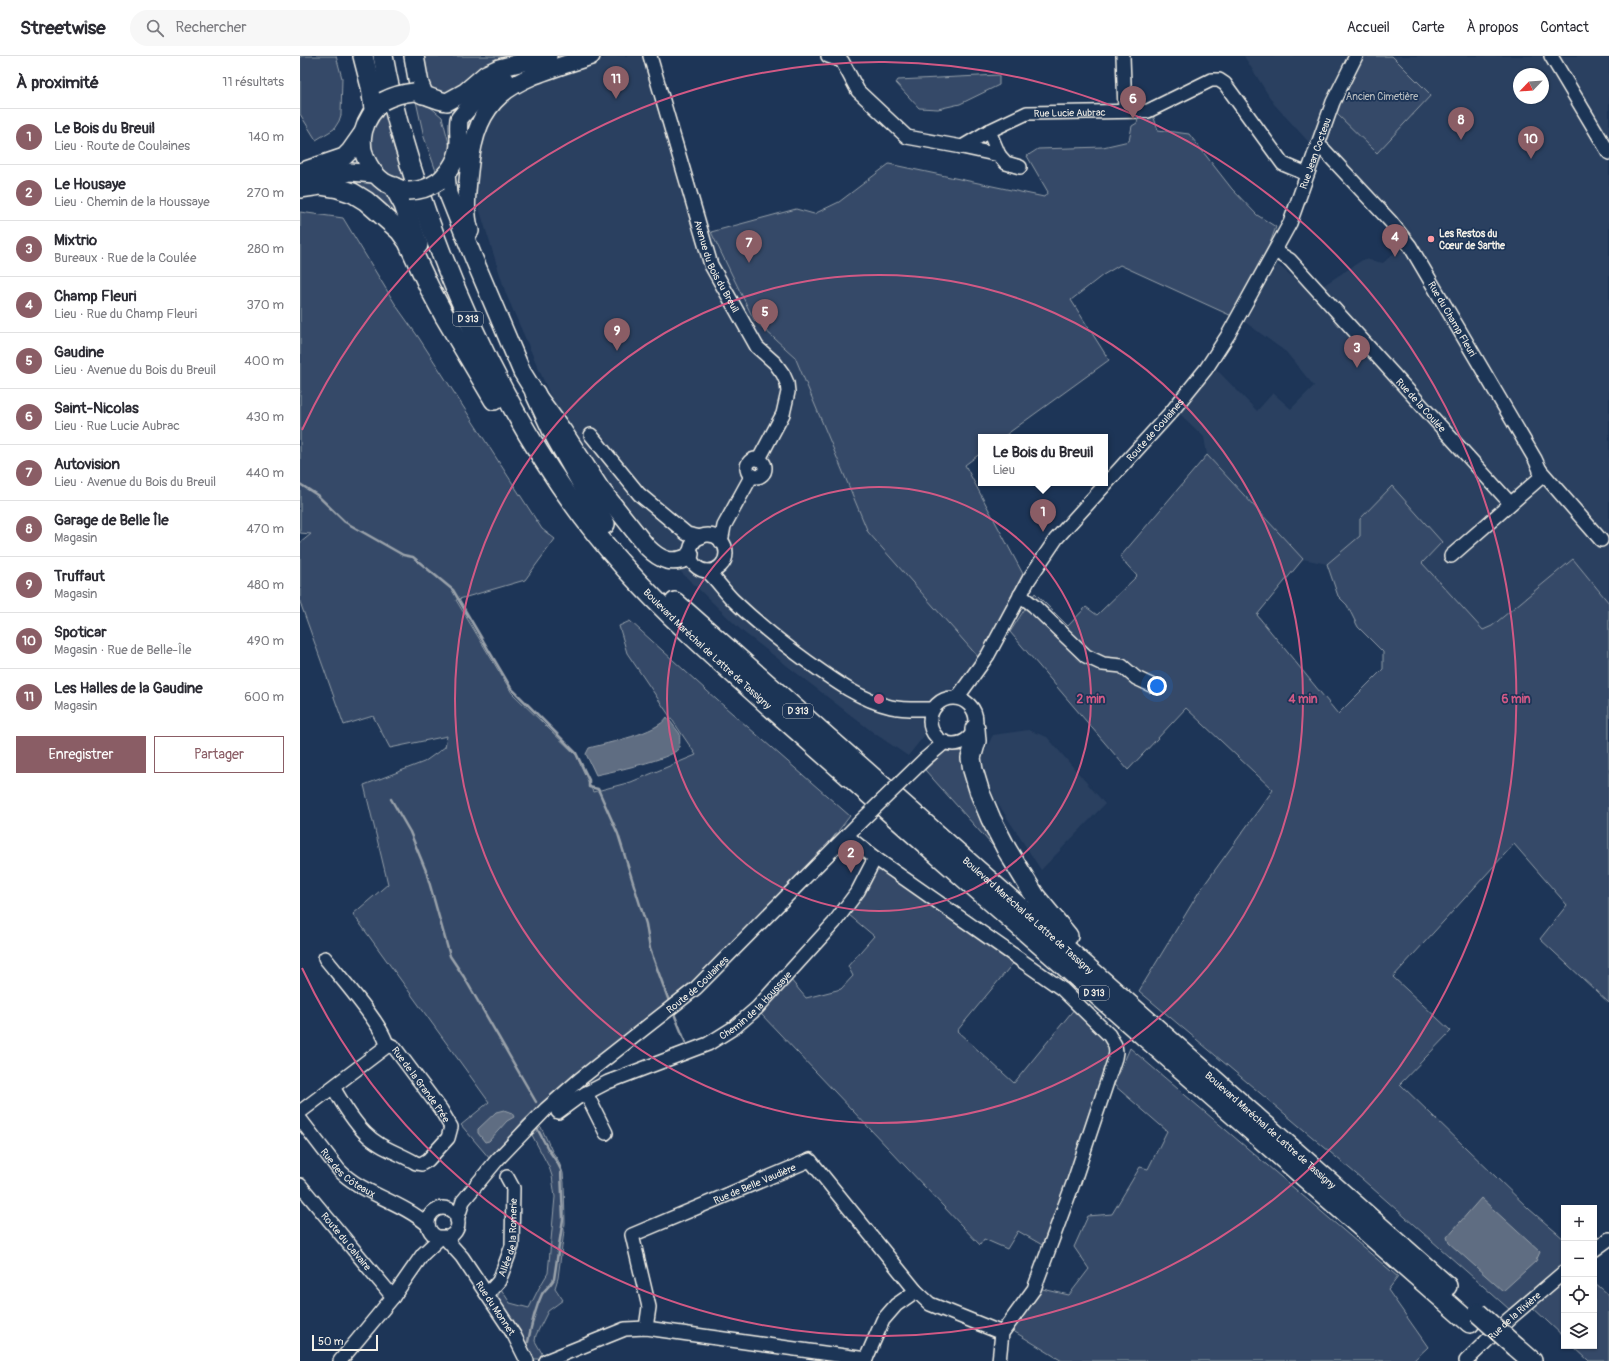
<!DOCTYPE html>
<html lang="fr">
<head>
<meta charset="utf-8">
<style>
  :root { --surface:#fff; --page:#f7f7f7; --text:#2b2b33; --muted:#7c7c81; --line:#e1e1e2; --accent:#8a5d65 }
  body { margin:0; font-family:Pangolin,sans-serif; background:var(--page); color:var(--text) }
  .controls { position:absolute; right:12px; bottom:12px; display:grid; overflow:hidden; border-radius:0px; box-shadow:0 1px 3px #0004 }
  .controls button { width:36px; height:36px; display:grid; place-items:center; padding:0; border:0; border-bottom:1px solid var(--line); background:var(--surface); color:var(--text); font:20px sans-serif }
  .compass { position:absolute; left:1213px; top:12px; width:36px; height:36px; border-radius:50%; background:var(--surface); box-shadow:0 1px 3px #0004; rotate:245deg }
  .scale { position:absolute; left:12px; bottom:10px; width:66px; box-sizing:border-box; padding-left:4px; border:2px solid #f4f1e8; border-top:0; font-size:11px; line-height:14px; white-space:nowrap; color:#f4f1e8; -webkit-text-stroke:3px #1d3557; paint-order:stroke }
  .you { position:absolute; left:857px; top:630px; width:14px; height:14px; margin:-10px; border:3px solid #fff; border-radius:50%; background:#1a73e8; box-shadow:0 0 0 6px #1a73e833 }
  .badge { display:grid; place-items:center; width:26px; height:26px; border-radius:50%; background:var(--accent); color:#fff; font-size:13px; font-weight:700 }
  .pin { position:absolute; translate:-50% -33px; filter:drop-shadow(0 1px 2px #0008) }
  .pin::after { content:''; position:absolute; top:21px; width:14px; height:12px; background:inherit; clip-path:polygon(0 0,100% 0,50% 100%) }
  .popup { position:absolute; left:678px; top:378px; width:130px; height:52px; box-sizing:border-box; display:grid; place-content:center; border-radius:0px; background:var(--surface); filter:drop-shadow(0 1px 3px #0005); font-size:13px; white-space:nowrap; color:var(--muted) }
  .popup b { font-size:15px; color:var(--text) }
  .popup::after { content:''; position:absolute; left:50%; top:100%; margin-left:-8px; border:8px solid transparent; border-top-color:var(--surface) }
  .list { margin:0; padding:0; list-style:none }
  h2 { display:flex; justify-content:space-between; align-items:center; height:52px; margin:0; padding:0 16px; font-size:17px }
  h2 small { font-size:13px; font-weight:400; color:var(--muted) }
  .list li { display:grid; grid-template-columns:26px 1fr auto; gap:12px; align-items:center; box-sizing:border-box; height:56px; padding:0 16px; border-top:1px solid var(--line) }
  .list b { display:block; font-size:15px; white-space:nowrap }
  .list p { margin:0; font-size:13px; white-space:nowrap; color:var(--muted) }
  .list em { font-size:13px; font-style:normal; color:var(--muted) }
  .actions { display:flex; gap:8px; padding:12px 16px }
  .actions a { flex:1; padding:9px 0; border:1px solid var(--accent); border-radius:0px; text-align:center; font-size:14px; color:var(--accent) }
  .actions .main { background:var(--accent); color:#fff }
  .icon { flex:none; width:22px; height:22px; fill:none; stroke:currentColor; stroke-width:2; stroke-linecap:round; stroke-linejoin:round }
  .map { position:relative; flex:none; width:1309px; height:1305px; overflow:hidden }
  header { display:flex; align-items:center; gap:24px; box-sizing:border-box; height:56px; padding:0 20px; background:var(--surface); border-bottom:1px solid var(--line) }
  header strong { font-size:19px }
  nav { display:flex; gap:22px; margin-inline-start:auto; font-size:14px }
  .search { width:280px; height:36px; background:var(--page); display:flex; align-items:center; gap:10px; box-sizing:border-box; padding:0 14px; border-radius:22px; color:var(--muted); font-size:15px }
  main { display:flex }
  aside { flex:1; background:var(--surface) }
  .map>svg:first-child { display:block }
  .built { fill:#2a4060; fill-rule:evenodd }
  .green { fill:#354a67; stroke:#949ea8 }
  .water { fill:#5e6d82; stroke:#9aa2ab }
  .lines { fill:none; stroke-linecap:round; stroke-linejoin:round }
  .stream { stroke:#9aa2ab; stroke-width:2.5 }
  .minor-casing { stroke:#f4f1e8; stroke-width:16 }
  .major-casing { stroke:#f4f1e8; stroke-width:20 }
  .highway-casing { stroke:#f4f1e8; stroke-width:22 }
  .minor { stroke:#1d3557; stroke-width:13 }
  .major { stroke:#1d3557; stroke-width:17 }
  .highway { stroke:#1d3557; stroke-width:19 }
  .minor-bridge-casing { stroke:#f4f1e8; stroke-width:16; stroke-linecap:butt }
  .major-bridge-casing { stroke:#f4f1e8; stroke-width:20; stroke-linecap:butt }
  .highway-bridge-casing { stroke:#f4f1e8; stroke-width:22; stroke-linecap:butt }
  .minor-bridge { stroke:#1d3557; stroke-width:13 }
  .major-bridge { stroke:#1d3557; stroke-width:17 }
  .highway-bridge { stroke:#1d3557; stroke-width:19 }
  .ring { fill:none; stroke:#d15985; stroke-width:2 }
  .poi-dot { fill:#ff9aa2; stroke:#1d3557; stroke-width:1.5 }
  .labels { text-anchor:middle; stroke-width:3.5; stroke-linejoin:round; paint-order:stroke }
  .shield { fill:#1d3557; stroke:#b4b9bc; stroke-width:1 }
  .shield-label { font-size:9px; font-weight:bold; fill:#f4f1e8 }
  .park-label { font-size:10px; fill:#bbbfc1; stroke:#1d3557 }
  .street-label { font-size:10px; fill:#f4f1e8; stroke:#1d3557 }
  .poi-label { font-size:10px; font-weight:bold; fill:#f4f1e8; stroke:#1d3557; text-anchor:start }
  .centre { fill:#d15985; stroke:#1d3557; stroke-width:2 }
  .ring-label { font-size:12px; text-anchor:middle; font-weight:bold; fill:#d15985; stroke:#1d3557; stroke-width:3.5; stroke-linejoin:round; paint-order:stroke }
</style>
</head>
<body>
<header>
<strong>Streetwise</strong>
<div class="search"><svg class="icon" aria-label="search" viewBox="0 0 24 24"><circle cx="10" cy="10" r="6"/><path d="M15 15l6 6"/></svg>Rechercher</div>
<nav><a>Accueil</a><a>Carte</a><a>À propos</a><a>Contact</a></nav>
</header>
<main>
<aside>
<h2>À proximité<small>11 résultats</small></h2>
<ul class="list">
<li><span class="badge">1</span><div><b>Le Bois du Breuil</b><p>Lieu · Route de Coulaines</p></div><em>140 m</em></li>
<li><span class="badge">2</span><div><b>Le Housaye</b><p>Lieu · Chemin de la Houssaye</p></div><em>270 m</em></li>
<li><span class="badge">3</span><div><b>Mixtrio</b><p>Bureaux · Rue de la Coulée</p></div><em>280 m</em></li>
<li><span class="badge">4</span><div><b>Champ Fleuri</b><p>Lieu · Rue du Champ Fleuri</p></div><em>370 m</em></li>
<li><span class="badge">5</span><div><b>Gaudine</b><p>Lieu · Avenue du Bois du Breuil</p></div><em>400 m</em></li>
<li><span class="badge">6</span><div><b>Saint-Nicolas</b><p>Lieu · Rue Lucie Aubrac</p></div><em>430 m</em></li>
<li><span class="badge">7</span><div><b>Autovision</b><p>Lieu · Avenue du Bois du Breuil</p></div><em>440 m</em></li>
<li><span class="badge">8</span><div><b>Garage de Belle Île</b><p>Magasin</p></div><em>470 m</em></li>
<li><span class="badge">9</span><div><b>Truffaut</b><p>Magasin</p></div><em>480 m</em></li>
<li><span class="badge">10</span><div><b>Spoticar</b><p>Magasin · Rue de Belle-Île</p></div><em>490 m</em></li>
<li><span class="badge">11</span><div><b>Les Halles de la Gaudine</b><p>Magasin</p></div><em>600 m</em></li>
</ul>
<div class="actions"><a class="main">Enregistrer</a><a>Partager</a></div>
</aside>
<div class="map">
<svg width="1309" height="1305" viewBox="0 0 1309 1305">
  <rect width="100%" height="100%" fill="#1d3557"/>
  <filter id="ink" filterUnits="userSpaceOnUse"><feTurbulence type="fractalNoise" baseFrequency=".025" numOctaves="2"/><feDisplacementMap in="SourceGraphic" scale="8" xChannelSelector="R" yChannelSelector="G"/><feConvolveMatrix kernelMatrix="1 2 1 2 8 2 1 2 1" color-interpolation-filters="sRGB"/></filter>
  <g filter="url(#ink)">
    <!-- built -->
    <g class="built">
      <polygon points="311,0 357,0 411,176 454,264 495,301 568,476 679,602 660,628 629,647 625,659 624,680 608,700 574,677 442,575 383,518 358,491 306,430 257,355 206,238 175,139 176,111 193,57 205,43 235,23"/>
      <path d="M944,0H1309V547L1273,503L1192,570L1183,574L1122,507L1060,480L1027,508L1003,503L907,399L904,381L878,356L917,314L957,355L973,337L991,353L1014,330L986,296L945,266L977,208L1012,237L1064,203L1083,207L1100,192L1079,163L974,48ZM1219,18H1243V42H1219Z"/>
      <polygon points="728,674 747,681 805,748 741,814 695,743 680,704 693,679"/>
    </g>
    <!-- green -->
    <g class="green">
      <polygon points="0,0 36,0 42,22 41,59 39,65 34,73 16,84 0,58"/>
      <polygon points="114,0 213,0 137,44"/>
      <polygon points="1063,0 1092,0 1131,39 1077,97 1034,55 1041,37 1046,36 1049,30 1047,26"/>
      <polygon points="699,19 699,29 660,48 638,53 619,52 596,27 598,24"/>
      <polygon points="116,45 129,50 142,61 150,91 147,103 137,118 124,81"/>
      <polygon points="85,54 94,92 106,127 101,126 78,114 69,80 71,72"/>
      <polygon points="853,59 858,74 889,78 932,133 957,159 976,171 966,198 934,261 820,209 803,219 771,244 809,304 703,381 681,381 681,397 665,409 723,518 679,602 568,476 495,301 454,264 411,176 496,153 514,158 539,146 589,108 744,141 748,136 727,100 738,93 803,91 829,85 832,70 837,67 838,63"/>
      <polygon points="65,120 90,136 101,166 44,124"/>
      <polygon points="0,156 43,162 97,251 119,282 242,473 255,483 225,524 156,544 212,637 276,699 293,736 331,726 396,699 327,597 319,570 330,565 417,644 550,760 516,803 399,920 263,1029 223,1065 190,1103 161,1069 189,1046 53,858 88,828 64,729 124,706 145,691 147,680 90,692 73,660 44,669 0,546 0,487 11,478 0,477 0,337 1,336 0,334"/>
      <polygon points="907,399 1003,503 957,559 1038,658 1083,613 1083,596 1058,571 1047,549 1038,540 1027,508 1060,480 1060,463 1092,430 1142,486 1122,507 1183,574 1192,570 1273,503 1309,547 1309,947 1240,883 1267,849 1214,788 1093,921 1151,975 1100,1028 1229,1153 1264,1183 1264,1207 1209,1253 1062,1123 839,935 899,836 973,734 886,652 828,714 710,576 735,537 768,570 786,551 797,559 837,520 820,501"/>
      <polygon points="668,686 668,695 716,816 625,714 650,691 654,691"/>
      <polygon points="585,813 714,906 657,975 714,1027 775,952 808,986 811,1007 744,1190 718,1175 707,1193 684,1183 680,1189 461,958 490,923 506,942 541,933 553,920 548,910 574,880 549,859 572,817"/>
      <polygon points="830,992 1098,1221 1088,1234 1128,1291 1113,1305 1081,1305 1079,1304 1078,1305 762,1305 710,1273 738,1232 769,1239 789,1213 774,1191 788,1160 812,1158 840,1111 848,1113 867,1075 814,1029"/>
      <polygon points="241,1071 252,1095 258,1104 263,1117 264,1127 265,1167 258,1222 255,1232 263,1244 248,1255 236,1279 235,1285 244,1301 237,1303 230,1303 197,1242 201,1233 210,1247 229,1252 239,1232 248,1217 255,1141 252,1120 249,1111 232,1079"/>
      <polygon points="1264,1226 1264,1281 1231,1250"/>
      <polygon points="1294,1226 1309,1239 1309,1305 1289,1305 1273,1290 1294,1290"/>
    </g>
    <!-- water -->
    <g class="water">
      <path d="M367,661L380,678C379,682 381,689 378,693C372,703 310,716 296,719L286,698L289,692C307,687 358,677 367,661Z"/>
      <polygon points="204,1054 212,1057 214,1061 207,1065 189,1085 185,1086 178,1077 178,1073 196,1056"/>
      <polygon points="1181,1142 1240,1196 1236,1205 1203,1235 1149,1187 1147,1181"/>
    </g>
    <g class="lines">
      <!-- stream -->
      <g class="stream">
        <polyline points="0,428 17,439 45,466 103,499 113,501 153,534 211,632 276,697 289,724 289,731 298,733 318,778 346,868 350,893 370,948"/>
        <polyline points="91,743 110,776 126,815 150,900 164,921 236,1046"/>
        <polyline points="373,955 387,990"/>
        <path d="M228,1286C231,1270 235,1253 242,1238C245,1233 251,1229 254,1223L263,1163L261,1114L257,1106L248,1093L238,1074"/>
      </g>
      <defs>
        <g id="minor">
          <path id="s1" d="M350,0L411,209L457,291L475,307L483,318L487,327L488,336L483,358L459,403"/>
          <path id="s2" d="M528,0L542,5L558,35L607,81L662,91L689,75L727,57L848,55L911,24H919L925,28L983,108L1007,118"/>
          <polyline points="823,0 825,54"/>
          <polyline points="1251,0 1309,97"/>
          <path id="s3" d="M1018,89L1023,93L1091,166L1110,190L1235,403L1240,414V422L1151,500"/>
          <polyline points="662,91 699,99 689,75"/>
          <polyline points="699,99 706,107 720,111"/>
          <path id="s4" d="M975,195L990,204L1210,447"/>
          <polyline points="291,379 339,438 387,478 401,481"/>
          <circle cx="456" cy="412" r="9"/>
          <polyline points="1240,414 1301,484"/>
          <circle cx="408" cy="497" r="18"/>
          <polyline points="421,486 424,470 452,419"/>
          <path d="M407,515C417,524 424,535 433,544C457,567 482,587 508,606C533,624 560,644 591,651C604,654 619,653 633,653"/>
          <polyline points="720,539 734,550 786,600 803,608 822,610 836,622 851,629"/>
          <circle cx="653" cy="665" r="23"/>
          <path id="s5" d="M657,642L688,599L729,523L756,483L872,355L906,313L928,279L990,167L1033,46L1056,0"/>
          <polyline points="625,703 645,686"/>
          <polyline points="575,802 762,933 809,979 815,989 816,996 815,1002 774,1125 734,1233 702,1277 699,1305"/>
          <path d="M25,902C38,919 85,971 87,990"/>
          <polyline points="286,1037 306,1077"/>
          <path id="s6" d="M0,1056L87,990L90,989L94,991L141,1054L151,1071L148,1082L128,1104L121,1108L116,1107C99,1097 78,1091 65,1077C52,1064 42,1047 33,1031"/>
          <path id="s7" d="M258,1056L277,1042L308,1026L408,988L435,971L457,952L534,867L558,835L575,802L547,780"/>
          <path id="s8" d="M0,1063L39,1114C62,1138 101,1145 128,1169"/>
          <path id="s9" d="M0,1129L93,1241"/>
          <circle cx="143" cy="1167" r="15"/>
          <path id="s10" d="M157,1164L163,1145L197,1104L246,1053L280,1023L396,932L559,767"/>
          <path id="s11" d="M144,1181L162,1201L214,1279L227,1305"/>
          <polyline points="1294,1194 1309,1183"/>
          <path id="s12" d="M186,1237L191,1234L199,1225L212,1190L213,1132L207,1121"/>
          <path id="s13" d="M346,1272L349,1251L332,1179L510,1104L616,1235L630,1248L702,1277"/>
          <polyline points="40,1305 93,1241 123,1198 141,1181"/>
          <polyline points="246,1305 325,1273 346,1272 566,1303"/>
          <polyline points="565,1305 583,1264 596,1249 616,1235"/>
          <path id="s14" d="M1166,1305L1209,1263L1264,1216"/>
        </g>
        <g id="major">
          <path d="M114,36C125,38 135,44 147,46L165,36L186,18L199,12L248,0"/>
          <path d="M83,45C64,62 55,86 69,109C73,116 77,121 84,126C91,130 99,132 107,135"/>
          <polyline points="0,116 44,101 50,95 62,78"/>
          <path d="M146,118L148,138L174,203L222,316L235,337L263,375L300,432L347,491C360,504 371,509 389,501L390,498"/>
          <path d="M139,125C150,115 159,102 159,86C159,78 158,71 159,63C171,48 186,32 205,23"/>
          <polyline points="4,127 28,120 51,116 74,118"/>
          <path d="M170,175C164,156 167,134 169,115C177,29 220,24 291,0"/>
        </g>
        <g id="highway">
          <polyline points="63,0 71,31 74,53"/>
          <path id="s15" d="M83,0C94,62 113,122 135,181C180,301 240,418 326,513C372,564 424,609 475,655C546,718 616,780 687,842C848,984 1009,1125 1170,1267"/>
          <polyline points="114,0 119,28 123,38"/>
          <polyline points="94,131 104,149 118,189"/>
          <polyline points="0,132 20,129 38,132 53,137 66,145 100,175 108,186 130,233 145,261 194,344"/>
          <polyline points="235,337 255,380 305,468"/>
          <path id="s16" d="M375,546L1147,1230"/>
          <polyline points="675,673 676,685 671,702 673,714 680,737 691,763 707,794 735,840 768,880"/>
          <polyline points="1216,1291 1232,1305"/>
        </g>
      </defs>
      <!-- minor casing -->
      <use href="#minor" class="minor-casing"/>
      <!-- major casing -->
      <use href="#major" class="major-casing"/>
      <!-- highway casing -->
      <use href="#highway" class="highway-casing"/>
      <!-- minor -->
      <use href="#minor" class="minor"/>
      <!-- major -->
      <use href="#major" class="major"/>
      <!-- highway -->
      <use href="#highway" class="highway"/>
      <defs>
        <polyline id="minor-bridge" points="559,767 625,703"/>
        <g id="major-bridge">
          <path d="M83,45C93,40 102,37 114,36"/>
          <path d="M108,135C120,135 129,132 139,125"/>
        </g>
        <polyline id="highway-bridge" points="1178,1257 1216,1291"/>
      </defs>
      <!-- minor-bridge casing -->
      <use href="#minor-bridge" class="minor-bridge-casing"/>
      <!-- major-bridge casing -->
      <use href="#major-bridge" class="major-bridge-casing"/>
      <!-- highway-bridge casing -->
      <use href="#highway-bridge" class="highway-bridge-casing"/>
      <!-- minor-bridge -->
      <use href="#minor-bridge" class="minor-bridge"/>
      <!-- major-bridge -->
      <use href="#major-bridge" class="major-bridge"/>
      <!-- highway-bridge -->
      <use href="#highway-bridge" class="highway-bridge"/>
    </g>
  </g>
  <!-- distance rings -->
  <g class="ring">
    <circle cx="579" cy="643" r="212"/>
    <circle cx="579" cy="643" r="424"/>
    <path d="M2 374A637 637 0 1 1 2 912"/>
  </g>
  <!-- markers -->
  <circle class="poi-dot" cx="1131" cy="183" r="4"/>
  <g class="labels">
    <!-- shield labels -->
    <g class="shield">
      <rect x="153" y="256" width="30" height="14" rx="3"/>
      <rect x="483" y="648" width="30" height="14" rx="3"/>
      <rect x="779" y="930" width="30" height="14" rx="3"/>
    </g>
    <g class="shield-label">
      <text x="168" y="266">D 313</text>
      <text x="498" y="658">D 313</text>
      <text x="794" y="940">D 313</text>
    </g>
    <!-- park labels -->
    <g class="park-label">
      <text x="1082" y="44">Ancien Cimetière</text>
    </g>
    <!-- street labels -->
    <g class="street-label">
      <text dy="4" stroke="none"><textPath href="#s2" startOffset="288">Rue Lucie Aubrac</textPath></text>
      <text dy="4" stroke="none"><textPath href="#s5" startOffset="657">Rue Jean Cocteau</textPath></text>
      <text dy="4" stroke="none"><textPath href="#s1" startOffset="221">Avenue du Bois du Breuil</textPath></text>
      <text dy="4" stroke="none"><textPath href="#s3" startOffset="221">Rue du Champ Fleuri</textPath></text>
      <text dy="4" stroke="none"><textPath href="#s4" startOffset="213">Rue de la Coulée</textPath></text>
      <text dy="4" stroke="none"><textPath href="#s5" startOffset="335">Route de Coulaines</textPath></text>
      <text dy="4" stroke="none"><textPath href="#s15" startOffset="688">Boulevard Maréchal de Lattre de Tassigny</textPath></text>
      <text dy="4" stroke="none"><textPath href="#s16" startOffset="472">Boulevard Maréchal de Lattre de Tassigny</textPath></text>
      <text dy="4" stroke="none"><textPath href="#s10" startOffset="340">Route de Coulaines</textPath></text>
      <text dy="4" stroke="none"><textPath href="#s7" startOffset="227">Chemin de la Houssaye</textPath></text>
      <text dy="4" stroke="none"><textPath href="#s6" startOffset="163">Rue de la Grande Prée</textPath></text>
      <text dy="4" stroke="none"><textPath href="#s16" startOffset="796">Boulevard Maréchal de Lattre de Tassigny</textPath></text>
      <text dy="4" stroke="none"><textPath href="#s8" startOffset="73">Rue des Côteaux</textPath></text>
      <text dy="4" stroke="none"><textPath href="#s13" startOffset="228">Rue de Belle Vaudière</textPath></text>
      <text dy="4" stroke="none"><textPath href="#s12" startOffset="63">Allée de la Romerie</textPath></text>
      <text dy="4" stroke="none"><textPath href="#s9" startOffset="73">Route du Calvaire</textPath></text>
      <text dy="4" stroke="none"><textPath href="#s11" startOffset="88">Rue du Monnet</textPath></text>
      <text dy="4" stroke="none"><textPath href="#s14" startOffset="66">Rue de la Rivière</textPath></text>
    </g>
    <!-- poi labels -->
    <g class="poi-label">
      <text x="1139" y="181">Les Restos du<tspan x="1139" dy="12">Cœur de Sarthe</tspan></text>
    </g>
  </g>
  <circle cx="579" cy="643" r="6" class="centre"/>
  <g class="ring-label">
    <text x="791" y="647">2 min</text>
    <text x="1003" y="647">4 min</text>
    <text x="1216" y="647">6 min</text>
  </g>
</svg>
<div class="controls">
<button>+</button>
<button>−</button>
<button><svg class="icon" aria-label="locate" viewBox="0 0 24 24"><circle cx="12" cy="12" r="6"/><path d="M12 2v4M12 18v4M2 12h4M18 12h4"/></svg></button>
<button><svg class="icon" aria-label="layers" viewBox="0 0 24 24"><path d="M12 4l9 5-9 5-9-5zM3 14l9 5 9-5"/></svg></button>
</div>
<svg class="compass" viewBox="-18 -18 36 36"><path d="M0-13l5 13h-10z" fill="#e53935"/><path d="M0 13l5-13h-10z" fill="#7c7c81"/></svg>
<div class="scale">50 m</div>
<div class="you"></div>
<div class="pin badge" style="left:743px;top:476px">1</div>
<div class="popup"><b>Le Bois du Breuil</b>Lieu</div>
<div class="pin badge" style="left:551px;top:817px">2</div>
<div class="pin badge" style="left:1057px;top:312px">3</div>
<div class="pin badge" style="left:1095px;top:201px">4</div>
<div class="pin badge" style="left:465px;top:276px">5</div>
<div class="pin badge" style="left:833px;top:63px">6</div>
<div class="pin badge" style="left:449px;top:207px">7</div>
<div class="pin badge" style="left:1161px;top:84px">8</div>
<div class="pin badge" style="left:317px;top:295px">9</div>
<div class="pin badge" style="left:1231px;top:103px">10</div>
<div class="pin badge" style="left:316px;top:43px">11</div>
</div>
</main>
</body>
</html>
